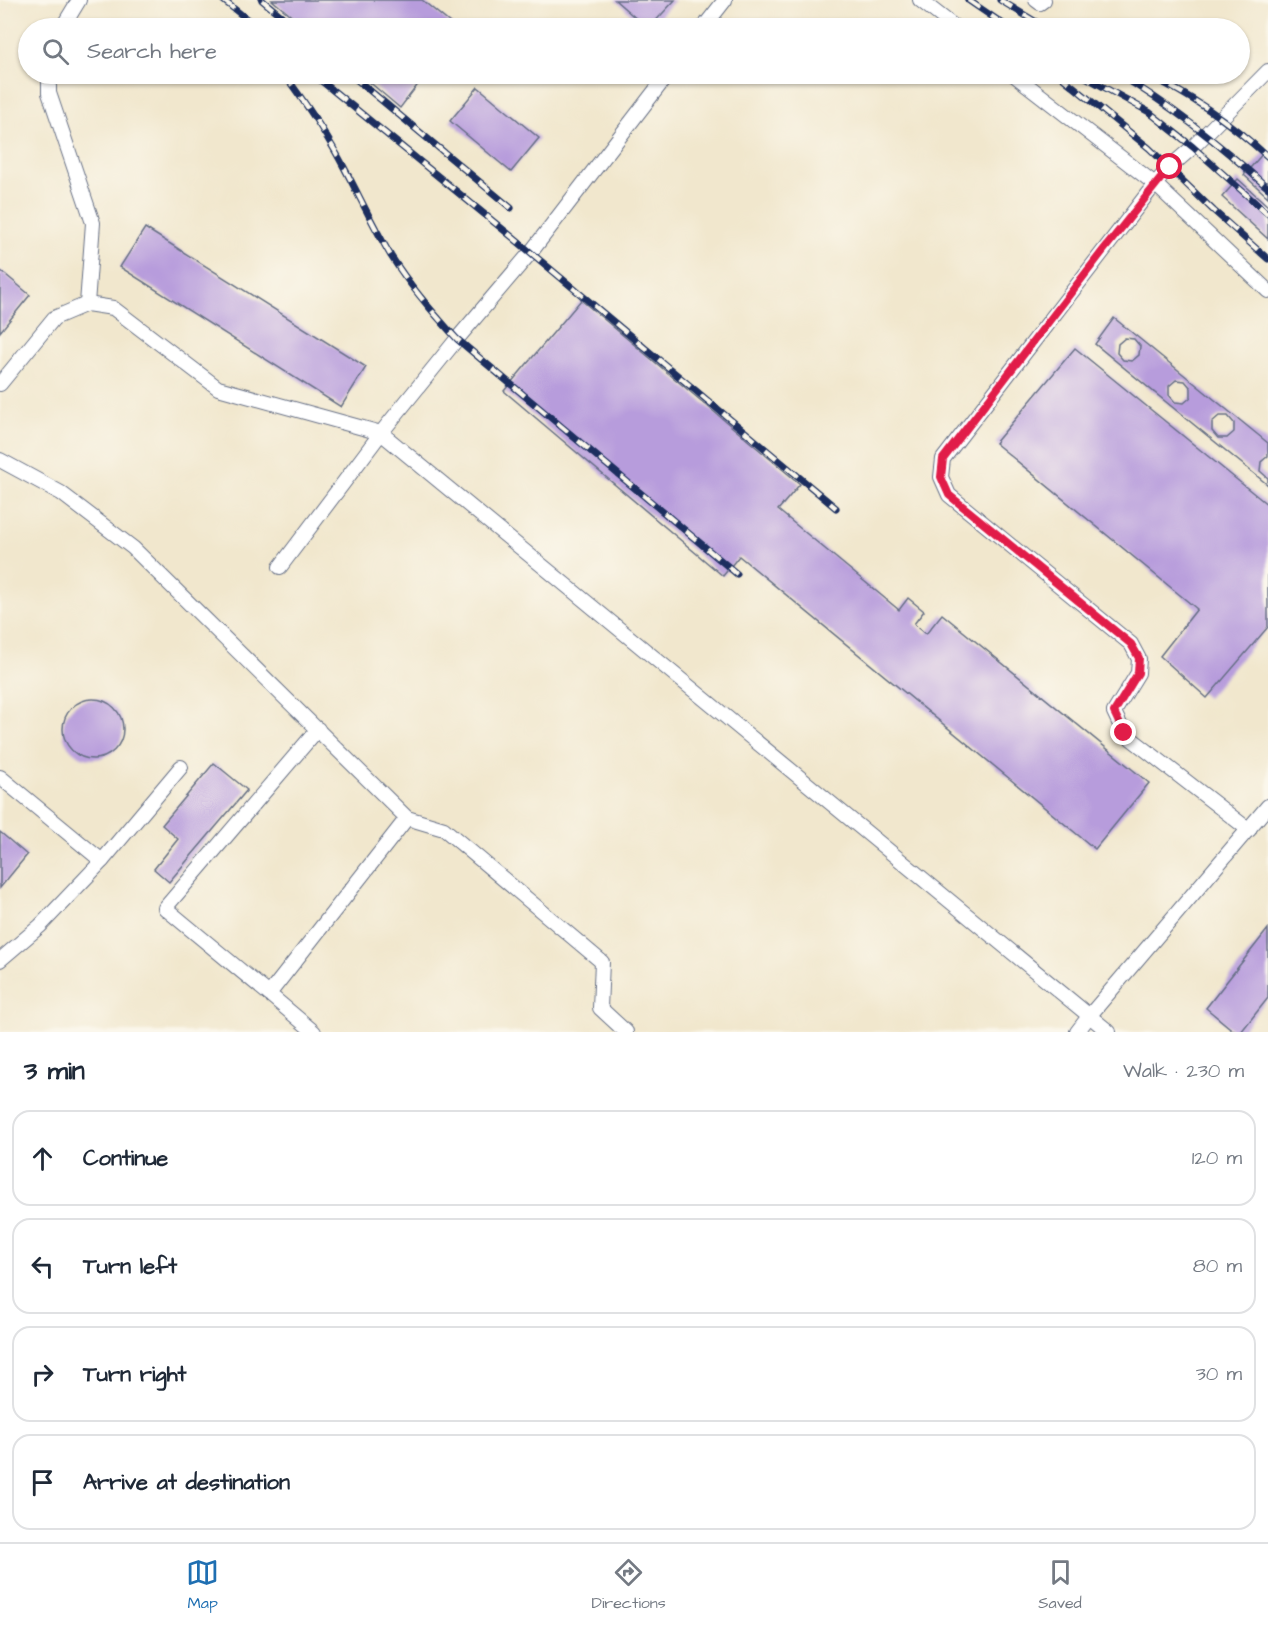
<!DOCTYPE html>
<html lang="en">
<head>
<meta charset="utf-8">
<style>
  :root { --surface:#fff; --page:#f6f6f7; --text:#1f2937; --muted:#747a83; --line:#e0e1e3; --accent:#1f6fb2 }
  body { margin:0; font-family:"Architects Daughter",sans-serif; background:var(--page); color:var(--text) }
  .stop { position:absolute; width:18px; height:18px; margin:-14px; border:4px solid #e11d48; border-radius:50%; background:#fff }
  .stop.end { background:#e11d48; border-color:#fff; box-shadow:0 2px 6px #0008 }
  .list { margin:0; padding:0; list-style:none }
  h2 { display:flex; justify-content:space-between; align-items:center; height:78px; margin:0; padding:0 24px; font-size:26px }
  h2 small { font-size:20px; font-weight:400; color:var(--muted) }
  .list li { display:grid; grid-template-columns:39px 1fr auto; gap:18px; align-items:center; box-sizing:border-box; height:96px; margin:0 12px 12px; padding:0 12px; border:2px solid var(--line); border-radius:18px }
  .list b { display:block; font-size:22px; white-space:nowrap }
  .list em { font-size:20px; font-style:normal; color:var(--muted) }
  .icon { flex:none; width:33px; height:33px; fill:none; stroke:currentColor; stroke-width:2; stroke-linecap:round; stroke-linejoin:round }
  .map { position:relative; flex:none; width:1268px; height:1032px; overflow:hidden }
  .search { position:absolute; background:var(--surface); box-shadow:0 2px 4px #0004; left:18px; right:18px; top:18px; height:66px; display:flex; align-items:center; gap:15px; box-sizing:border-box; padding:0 21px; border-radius:33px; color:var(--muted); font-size:22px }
  .sheet { height:510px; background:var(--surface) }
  nav { display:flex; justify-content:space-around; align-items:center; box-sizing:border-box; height:84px; border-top:2px solid var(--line); background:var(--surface); font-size:16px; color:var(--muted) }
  nav a { display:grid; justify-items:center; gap:3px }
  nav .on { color:var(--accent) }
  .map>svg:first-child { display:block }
  .building { fill:#b79cdc; fill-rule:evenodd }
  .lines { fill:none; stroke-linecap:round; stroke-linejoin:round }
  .lane-casing { stroke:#666f85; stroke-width:16 }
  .lane { stroke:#fff; stroke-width:14 }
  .rail-casing { stroke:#1b2f5e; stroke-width:7 }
  .rail { stroke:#fbf7ec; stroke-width:4.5; stroke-dasharray:14; stroke-linecap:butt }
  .route { stroke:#e11d48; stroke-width:8 }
</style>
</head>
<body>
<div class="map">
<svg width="1268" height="1032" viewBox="0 0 1268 1032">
  <rect width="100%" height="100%" fill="#fbf7ec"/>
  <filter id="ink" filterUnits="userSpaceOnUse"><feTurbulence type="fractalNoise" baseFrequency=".0167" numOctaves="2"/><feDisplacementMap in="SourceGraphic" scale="12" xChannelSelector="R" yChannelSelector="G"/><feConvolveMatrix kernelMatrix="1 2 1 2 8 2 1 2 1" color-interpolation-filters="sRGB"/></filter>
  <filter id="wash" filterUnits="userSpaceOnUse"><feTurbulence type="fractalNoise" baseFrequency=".008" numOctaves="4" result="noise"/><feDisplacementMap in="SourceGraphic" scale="24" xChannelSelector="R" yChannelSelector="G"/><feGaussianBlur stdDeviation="1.35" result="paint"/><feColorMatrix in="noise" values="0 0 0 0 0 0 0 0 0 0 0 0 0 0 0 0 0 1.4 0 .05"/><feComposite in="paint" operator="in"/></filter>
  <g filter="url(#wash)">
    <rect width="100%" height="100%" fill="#f1e7cd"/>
    <g id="blocks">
      <!-- building -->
      <g class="building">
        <polygon points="272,0 422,0 456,28 306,28"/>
        <polygon points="615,0 675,0 649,28 647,28"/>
        <polygon points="360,74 426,74 400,108"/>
        <polygon points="478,87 539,138 511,172 450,121"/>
        <polygon points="1265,151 1268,153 1268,197 1244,175"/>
        <polygon points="1238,179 1268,206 1268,239 1222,197"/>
        <polygon points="145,228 366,367 341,407 120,267"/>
        <polygon points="0,270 30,295 0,332"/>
        <polygon points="581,300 800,484 778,510 899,610 908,598 924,611 914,624 926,634 942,614 1149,783 1095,849 739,556 723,576 504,391"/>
        <path d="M1114,318L1268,443V456L1261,462L1260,471L1268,478V485L1095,344ZM1125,338L1134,339L1140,346L1139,355L1132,361L1123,360L1117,353L1118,344ZM1176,380L1185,381L1191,388V397L1184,403L1175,402L1169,395V386ZM1219,416H1228L1234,423V432L1227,438H1218L1212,431V422Z"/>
        <polygon points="1075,348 1268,505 1268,627 1207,698 1160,656 1197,609 995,443"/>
        <circle cx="93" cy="729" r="30"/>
        <polygon points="214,763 247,790 169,882 154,869 178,839 162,825"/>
        <polygon points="0,832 27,855 0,888"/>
        <polygon points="1268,929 1268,998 1241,1032 1235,1032 1206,1008"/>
      </g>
    </g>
  </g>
  <g filter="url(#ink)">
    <use href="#blocks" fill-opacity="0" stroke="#666f85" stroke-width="1.5"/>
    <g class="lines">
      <defs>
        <g id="lane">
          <polyline points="920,0 956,28"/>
          <polyline points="1036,0 1040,3 1044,0"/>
          <polyline points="62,28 79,0"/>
          <polyline points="703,28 725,0"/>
          <polyline points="49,74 49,93 93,223 87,304"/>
          <polyline points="1013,74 1155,184 1268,291"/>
          <polyline points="0,384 54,318 87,304 113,308 218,388 381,433 1109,1032"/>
          <polyline points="0,460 61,493 133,548 407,818 444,829 602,962 600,1008 626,1032"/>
          <polyline points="280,567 381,433 457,339 531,252 668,74"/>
          <polyline points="0,777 102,861 181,767"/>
          <polyline points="1249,830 1124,733 1114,712 1138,673 1139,659 1131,644 949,495 941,477 943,459 1155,184 1170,167 1193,147 1268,71"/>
          <polyline points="0,960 40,926 102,861"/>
          <polyline points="269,994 165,908 318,729"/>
          <polyline points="314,1032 269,994 407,818"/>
          <polyline points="1077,1032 1090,1015 1268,806"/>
        </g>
      </defs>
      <!-- lane casing -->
      <use href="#lane" class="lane-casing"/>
      <!-- lane -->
      <use href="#lane" class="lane"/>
      <defs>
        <g id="rail">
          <polyline points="223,0 258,28"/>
          <polyline points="262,0 296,28"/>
          <polyline points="968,0 1009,28"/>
          <polyline points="1000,0 1046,28"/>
          <path d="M284,74C304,101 323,129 339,158C357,191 372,224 391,256C410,286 433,313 457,339L737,574"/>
          <polyline points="313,74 511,236 836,508"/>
          <polyline points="350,74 511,208"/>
          <polyline points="1058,74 1149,148 1214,211 1268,259"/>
          <polyline points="1080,74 1149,112 1193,147 1268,214"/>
          <path d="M1118,74C1172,106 1222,146 1268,188"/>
          <path d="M1146,74C1191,95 1231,123 1268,157"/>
        </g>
      </defs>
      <!-- rail casing -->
      <use href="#rail" class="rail-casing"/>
      <!-- rail -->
      <use href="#rail" class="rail"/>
    </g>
  </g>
  <g class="lines" filter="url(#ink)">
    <!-- route -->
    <polyline class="route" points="1124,733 1114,712 1138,673 1139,658 1131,644 949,495 941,477 943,459 1102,252 1170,167"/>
  </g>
</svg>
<div class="stop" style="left:1170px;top:167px"></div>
<div class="stop end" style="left:1124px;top:733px"></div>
<div class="search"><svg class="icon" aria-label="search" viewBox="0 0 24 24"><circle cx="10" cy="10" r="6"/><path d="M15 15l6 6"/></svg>Search here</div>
</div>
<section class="sheet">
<h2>3 min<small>Walk · 230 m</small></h2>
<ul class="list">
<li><svg class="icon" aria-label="ahead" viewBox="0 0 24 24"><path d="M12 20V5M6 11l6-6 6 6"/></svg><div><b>Continue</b></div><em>120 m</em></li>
<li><svg class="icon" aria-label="left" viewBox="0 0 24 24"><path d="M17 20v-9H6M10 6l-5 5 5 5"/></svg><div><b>Turn left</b></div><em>80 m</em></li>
<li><svg class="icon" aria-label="right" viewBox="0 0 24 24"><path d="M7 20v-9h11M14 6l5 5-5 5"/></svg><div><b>Turn right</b></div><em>30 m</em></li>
<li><svg class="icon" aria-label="arrive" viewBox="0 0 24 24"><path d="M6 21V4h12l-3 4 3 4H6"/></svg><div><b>Arrive at destination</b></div></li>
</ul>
</section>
<nav>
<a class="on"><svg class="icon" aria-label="map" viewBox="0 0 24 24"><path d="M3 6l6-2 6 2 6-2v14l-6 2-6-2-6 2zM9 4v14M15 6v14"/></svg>Map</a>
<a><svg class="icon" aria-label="directions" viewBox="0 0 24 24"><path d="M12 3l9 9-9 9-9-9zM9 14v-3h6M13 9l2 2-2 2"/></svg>Directions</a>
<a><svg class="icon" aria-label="saved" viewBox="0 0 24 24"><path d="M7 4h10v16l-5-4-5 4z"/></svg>Saved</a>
</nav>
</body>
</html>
